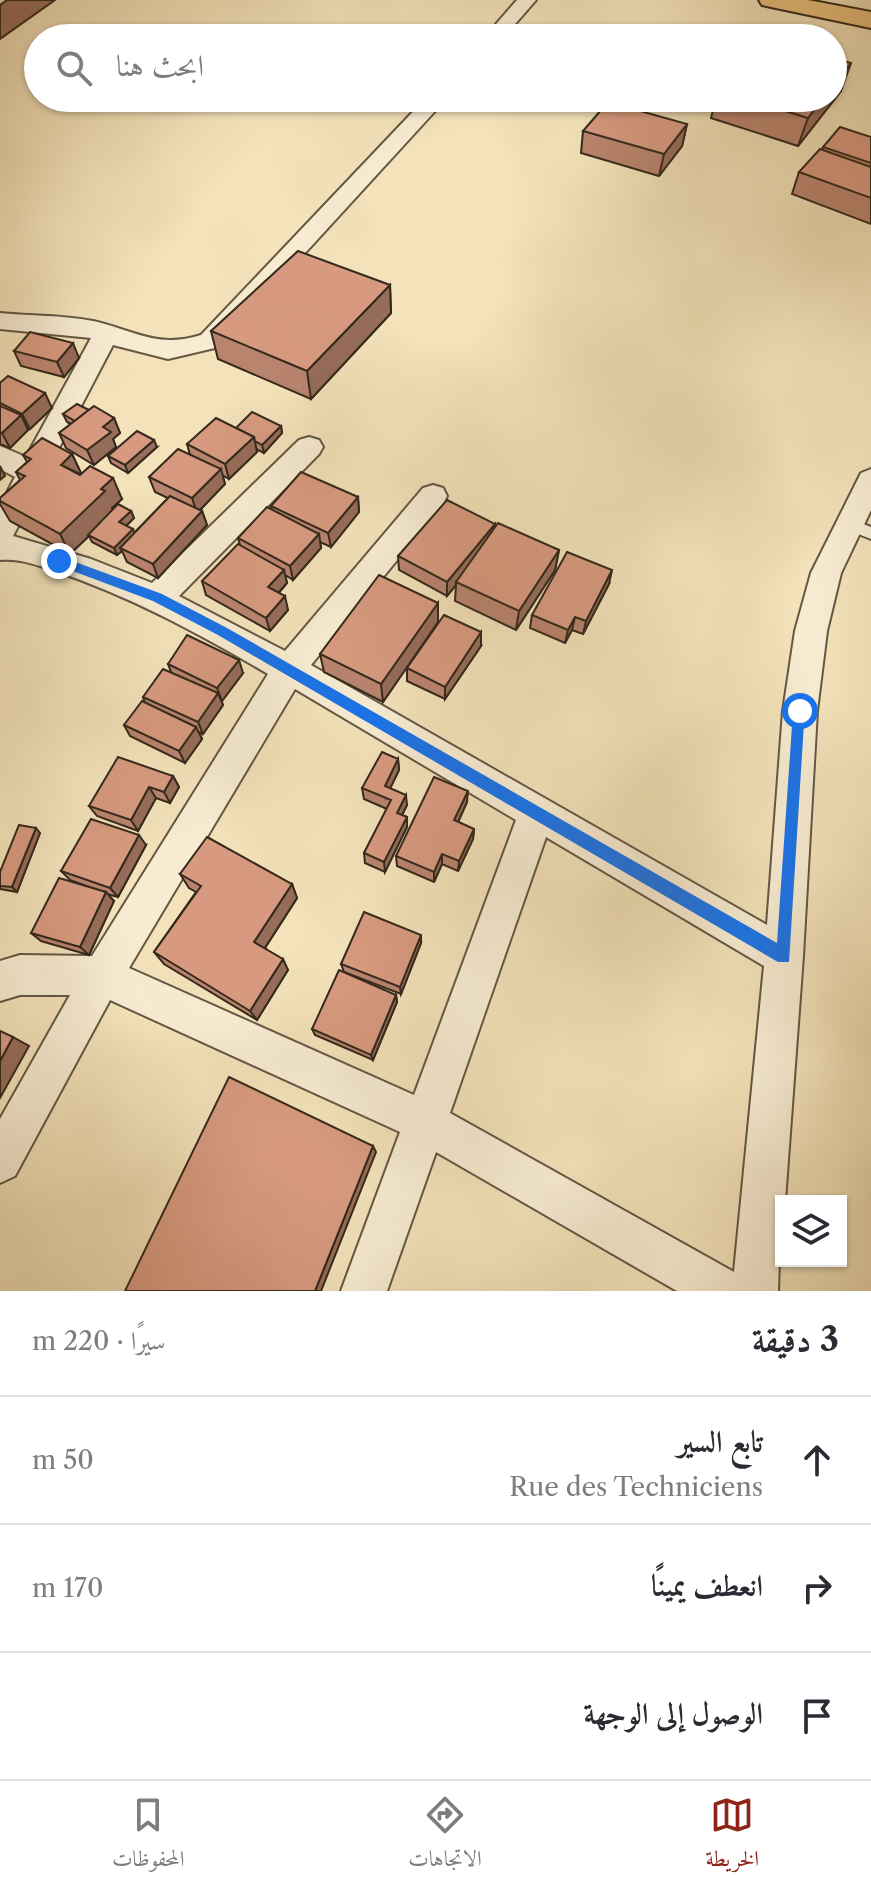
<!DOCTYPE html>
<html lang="ar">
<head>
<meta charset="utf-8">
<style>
  :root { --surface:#fff; --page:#f7f7f7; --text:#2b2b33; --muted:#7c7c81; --line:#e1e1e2; --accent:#8f2418 }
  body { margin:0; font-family:"Libre Caslon Text",Amiri,serif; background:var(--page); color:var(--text); direction:rtl }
  .controls { position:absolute; right:24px; bottom:24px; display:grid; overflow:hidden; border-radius:0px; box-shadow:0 2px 6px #0004 }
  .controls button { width:72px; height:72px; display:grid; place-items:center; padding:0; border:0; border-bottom:2px solid var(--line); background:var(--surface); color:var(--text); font:40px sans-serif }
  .stop { position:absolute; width:24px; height:24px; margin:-18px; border:6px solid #1a73e8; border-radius:50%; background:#fff }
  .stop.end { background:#1a73e8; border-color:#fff; box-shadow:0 2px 8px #0008 }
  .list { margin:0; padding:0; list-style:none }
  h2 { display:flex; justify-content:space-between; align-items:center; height:104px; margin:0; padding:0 32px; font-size:34px }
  h2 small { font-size:26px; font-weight:400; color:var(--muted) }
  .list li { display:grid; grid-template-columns:52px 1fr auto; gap:24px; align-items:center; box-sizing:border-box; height:128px; padding:0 32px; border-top:2px solid var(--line) }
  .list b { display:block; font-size:30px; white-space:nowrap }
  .list p { margin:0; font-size:26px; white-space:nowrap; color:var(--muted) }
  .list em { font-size:26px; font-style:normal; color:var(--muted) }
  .icon { flex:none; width:44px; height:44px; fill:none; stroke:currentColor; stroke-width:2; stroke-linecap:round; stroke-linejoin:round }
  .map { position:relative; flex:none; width:871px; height:1291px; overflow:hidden; direction:ltr }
  .search { position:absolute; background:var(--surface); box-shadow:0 2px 6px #0004; left:24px; right:24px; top:24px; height:88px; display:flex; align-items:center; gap:20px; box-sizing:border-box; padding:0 28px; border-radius:44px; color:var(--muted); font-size:30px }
  .sheet { height:488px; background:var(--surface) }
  nav { display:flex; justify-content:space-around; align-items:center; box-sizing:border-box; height:112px; border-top:2px solid var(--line); background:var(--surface); font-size:22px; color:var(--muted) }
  nav a { display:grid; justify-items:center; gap:4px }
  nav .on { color:var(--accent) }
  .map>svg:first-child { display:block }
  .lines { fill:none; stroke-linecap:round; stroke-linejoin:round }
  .service-casing { stroke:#645744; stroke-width:4 }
  .minor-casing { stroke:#645744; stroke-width:4 }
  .trunk-casing { stroke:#34291c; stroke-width:4 }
  .service { fill:#f7ecd2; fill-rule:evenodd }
  .minor { fill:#f7ecd2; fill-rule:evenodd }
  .trunk { fill:#eac17d; fill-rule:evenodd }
  .wall { fill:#b9846e; stroke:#34291c; stroke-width:2 }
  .shaded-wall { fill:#966c5a; stroke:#34291c; stroke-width:2 }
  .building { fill:#d79a80; stroke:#34291c; stroke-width:2 }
  .route { fill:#1a73e8 }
</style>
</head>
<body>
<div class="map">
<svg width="871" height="1291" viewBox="0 0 871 1291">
  <rect width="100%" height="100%" fill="#f3e2ba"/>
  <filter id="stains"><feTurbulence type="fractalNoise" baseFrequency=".0025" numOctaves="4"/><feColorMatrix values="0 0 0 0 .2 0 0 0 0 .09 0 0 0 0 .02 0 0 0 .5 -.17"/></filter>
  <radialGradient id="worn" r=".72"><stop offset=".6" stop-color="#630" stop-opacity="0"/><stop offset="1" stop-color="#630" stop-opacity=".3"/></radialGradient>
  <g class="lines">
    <defs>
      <polygon id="service" points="848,518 871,527 871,539 843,528 841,524 843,520"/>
      <g id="minor">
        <polygon points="517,0 536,0 503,38 484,38"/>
        <path d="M426,98H447L219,347L168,359L113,345L13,536L91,559L152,583L299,440L309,437L319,440L323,447L319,454L179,596L285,651L423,488L433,485L443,488L447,496L443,504L311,665L767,925L783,711L795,631L811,573L861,473L871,469V510L841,573L827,631L817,711L803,956L785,1201H781L778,1291H677L436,1152L387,1291H341L400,1132L110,1000L15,1176L0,1183V1119L70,995H20L0,1001V961L20,955L92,956L268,674C200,634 130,596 55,571C37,565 19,558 0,560V506L15,477L0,469V446L26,457L91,338L0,329V313C30,316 63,315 93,321C134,330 157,349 201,335ZM295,689L516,820L414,1095L129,968ZM546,837L764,966L734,1272L450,1113Z"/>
      </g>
      <polygon id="trunk" points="759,0 808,0 871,12 871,28 771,7 762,5"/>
    </defs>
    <!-- service casing -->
    <use href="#service" class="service-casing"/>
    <!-- minor casing -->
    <use href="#minor" class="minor-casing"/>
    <!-- trunk casing -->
    <use href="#trunk" class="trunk-casing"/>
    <!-- service -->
    <use href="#service" class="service"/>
    <!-- minor -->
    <use href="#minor" class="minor"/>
    <!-- trunk -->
    <use href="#trunk" class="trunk"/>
  </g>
  <!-- wall -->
  <g class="wall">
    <polygon points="841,91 798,146 711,118 716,98 833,98"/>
    <polygon points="687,124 682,146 659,176 581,153 583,131"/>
    <polygon points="871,137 871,224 792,194 799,172 822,150 823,147"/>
    <polygon points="390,285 391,313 311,399 218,359 211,331"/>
    <polygon points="14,351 79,358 64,377 21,366"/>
    <polygon points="0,382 52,408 30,429 27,427 28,430 10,448 0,444"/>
    <polygon points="89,410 114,418 120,433 113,439 116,447 94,465 66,448 59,433 71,424 67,422 63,414"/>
    <polygon points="281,426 282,433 264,453 256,449 257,452 229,479 222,475 225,484 200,510 202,511 207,525 158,578 127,562 122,551 117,555 92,542 89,536 70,554 10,521 0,504 0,498 20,480 16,472 27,462 23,455 72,454 81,474 122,499 112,508 113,510 131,511 134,518 126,526 134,533 168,498 155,492 149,477 190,455 187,444 236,428"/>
    <polygon points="157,447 128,473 111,463 108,456"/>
    <polygon points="358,497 359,512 331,547 320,542 321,548 293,580 285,575 287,583 279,593 288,610 270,631 206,595 202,581 240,545 238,538 272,510 271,506"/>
    <polygon points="495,527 559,550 555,570 516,630 455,601 456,585 447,596 399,570 398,556"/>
    <polygon points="609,584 583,634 572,630 565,643 530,628 532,615"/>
    <polygon points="438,622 383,702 324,672 320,654"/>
    <polygon points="481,646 445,699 407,681 407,668"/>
    <polygon points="168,664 243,673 222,701 221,700 223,705 203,734 199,732 202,739 185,763 130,736 124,725 145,703 143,697 171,672"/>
    <polygon points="398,759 399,770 390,788 407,805 402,815 407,817 407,827 385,872 365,863 364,853 387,809 364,799 362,788"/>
    <polygon points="173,776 179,787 170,803 156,798 138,831 97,816 89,806"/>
    <polygon points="467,802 458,822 474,829 473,839 458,871 442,864 434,882 397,866 396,856"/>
    <polygon points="40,833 17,892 0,889 0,872"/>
    <polygon points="146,845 118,897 107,894 114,901 89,955 41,941 31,933 87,886 70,880 61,871"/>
    <polygon points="180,874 292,884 297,898 265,948 288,970 257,1020 164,964 154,952 196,892 189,888"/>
    <polygon points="421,943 401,994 344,972 341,964"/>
    <polygon points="396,995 397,1002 373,1060 315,1035 312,1029"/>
  </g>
  <!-- shaded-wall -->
  <g class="shaded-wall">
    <polygon points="7,0 55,0 0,39 0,5"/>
    <polygon points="851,63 841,91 798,146 808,118 823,98 833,98 833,86"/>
    <polygon points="687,124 682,146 659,176 664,154"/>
    <polygon points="390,285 391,313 311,399 307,371"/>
    <polygon points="73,343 79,358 64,377 57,362"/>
    <polygon points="45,393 52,408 30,429 22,414"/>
    <polygon points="21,415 28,430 10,448 2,433"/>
    <polygon points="114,418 120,433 113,439 116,447 94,465 87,450 103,427"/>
    <polygon points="281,426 282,433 264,453 262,445"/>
    <polygon points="254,437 257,452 229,479 225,464"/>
    <polygon points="154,440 157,447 128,473 125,465"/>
    <polygon points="72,454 82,475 61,465"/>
    <polygon points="0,466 5,476 0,480"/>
    <polygon points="221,469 225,484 197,513 192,498"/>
    <polygon points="113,478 122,499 112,508 114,512 70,554 60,534 101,489"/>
    <polygon points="358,497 359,512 331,547 328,533"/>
    <polygon points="131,511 134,518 122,530 119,522"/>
    <polygon points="202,511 207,525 158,578 153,564"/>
    <polygon points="495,524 494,539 456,582 456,585 447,596 447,582"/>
    <polygon points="133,529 136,537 120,548 122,551 117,555 114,548"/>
    <polygon points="319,534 321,548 293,580 290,566"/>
    <polygon points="559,550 555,570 516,630 519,611"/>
    <polygon points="284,570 287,583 272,600 268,587"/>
    <polygon points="612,570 609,584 583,634 586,621"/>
    <polygon points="285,596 288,610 270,631 266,618"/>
    <polygon points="438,603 438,622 383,702 381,684"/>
    <polygon points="575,617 572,630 565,643 568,630"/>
    <polygon points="481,632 481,646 445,699 445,687"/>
    <polygon points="239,660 243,673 222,701 217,688"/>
    <polygon points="218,693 223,705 203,734 198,722"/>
    <polygon points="196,727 202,739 185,763 179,751"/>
    <polygon points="398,759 399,770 386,797 385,786"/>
    <polygon points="173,776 179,787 170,803 164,792"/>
    <polygon points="149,787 156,798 138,831 131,820"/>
    <polygon points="468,791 467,802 454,831 454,820"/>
    <polygon points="406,795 407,805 398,823 397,813"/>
    <polygon points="407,817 407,827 385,872 384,862"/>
    <polygon points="36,828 40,833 17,892 12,887"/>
    <polygon points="474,829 473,839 458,871 459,861"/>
    <polygon points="139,835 146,845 118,897 110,888"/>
    <polygon points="442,854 442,864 434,882 434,872"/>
    <polygon points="292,884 297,898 261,954 254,942"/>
    <polygon points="106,892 114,901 89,955 80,947"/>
    <polygon points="421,935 421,943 401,994 400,987"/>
    <polygon points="283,959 288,970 257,1020 250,1011"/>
    <polygon points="396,995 397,1002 373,1060 371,1055"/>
    <polygon points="13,1037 29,1046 0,1098 0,1061"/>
    <polygon points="373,1146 376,1152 321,1291 315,1291"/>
  </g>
  <!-- building -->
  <g class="building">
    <polygon points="833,58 851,63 833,86"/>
    <polygon points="743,98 823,98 808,118"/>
    <polygon points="608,102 687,124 664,154 583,131"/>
    <polygon points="840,127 871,137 871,163 823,147"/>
    <polygon points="820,149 871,167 871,198 799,172"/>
    <polygon points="298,251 390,285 307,371 211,331"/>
    <polygon points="30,332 73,343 57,362 14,351"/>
    <polygon points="8,376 45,393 22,414 0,403 0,382 1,382"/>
    <polygon points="77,404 89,410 75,421 63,414"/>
    <polygon points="0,406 21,415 2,433 0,432"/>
    <polygon points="94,406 114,418 103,427 111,432 87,450 59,433"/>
    <polygon points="252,412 281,426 262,445 255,441 254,437 236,428"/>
    <polygon points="216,418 254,437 225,464 187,444"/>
    <polygon points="137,431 154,440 125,465 108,456"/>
    <polygon points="42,438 72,454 61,465 80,475 90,466 113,478 101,489 105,491 60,534 0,501 0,498 25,476 16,472 31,459 23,455"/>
    <polygon points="178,449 221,469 192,498 149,477"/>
    <polygon points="301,472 358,497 328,533 271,506"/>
    <polygon points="170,496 202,511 153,564 120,548"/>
    <polygon points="447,500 495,524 447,582 398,556"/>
    <polygon points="118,504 131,511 119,522 133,529 114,548 88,535"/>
    <polygon points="267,507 319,534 290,566 238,538"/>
    <polygon points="498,523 559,550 519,611 456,582"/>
    <polygon points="238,544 284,570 268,587 285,596 266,618 202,581"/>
    <polygon points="567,552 612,570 586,621 575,617 568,630 532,615"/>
    <polygon points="379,575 438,603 381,684 320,654"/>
    <polygon points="444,615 481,632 445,687 407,668"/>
    <polygon points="187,635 239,660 217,688 168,664"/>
    <polygon points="163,669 218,693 198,722 143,697"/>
    <polygon points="142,701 196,727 179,751 124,725"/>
    <polygon points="382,752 398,759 385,786 406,795 397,813 407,817 384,862 364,853 391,800 362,788"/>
    <polygon points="118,757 173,776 164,792 149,787 131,820 89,806"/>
    <polygon points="434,777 468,791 454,820 474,829 459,861 442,854 434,872 396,856"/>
    <polygon points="91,819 139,835 110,888 61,871"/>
    <polygon points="19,825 36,828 12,887 0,886 0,872"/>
    <polygon points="207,837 292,884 254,942 283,959 250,1011 154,952 201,886 180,874"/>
    <polygon points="59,878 106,892 80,947 31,933"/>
    <polygon points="364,912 421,935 400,987 341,964"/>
    <polygon points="339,970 396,995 371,1055 312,1029"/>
    <polygon points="0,1031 13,1037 0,1061"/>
    <polygon points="229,1077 373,1146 315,1291 125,1291"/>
  </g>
  <!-- route -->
  <polygon class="route" points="59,556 162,594 227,628 777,943 793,711 800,705 805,707 789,962 778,962 218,635 153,601 54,564 53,561"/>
  <rect width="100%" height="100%" filter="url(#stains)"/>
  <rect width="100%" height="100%" fill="url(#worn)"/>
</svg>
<div class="controls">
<button><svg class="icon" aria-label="layers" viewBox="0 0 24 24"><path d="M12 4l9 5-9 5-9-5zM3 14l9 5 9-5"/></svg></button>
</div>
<div class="stop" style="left:800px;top:711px"></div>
<div class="stop end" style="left:59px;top:561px"></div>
<div class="search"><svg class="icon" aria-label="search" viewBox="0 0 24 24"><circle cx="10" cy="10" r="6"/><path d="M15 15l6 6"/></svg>ابحث هنا</div>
</div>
<section class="sheet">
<h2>3 دقيقة<small>سيرًا · 220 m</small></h2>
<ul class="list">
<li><svg class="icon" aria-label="ahead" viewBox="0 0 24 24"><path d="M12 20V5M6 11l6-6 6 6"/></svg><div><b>تابع السير</b><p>Rue des Techniciens</p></div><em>50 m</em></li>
<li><svg class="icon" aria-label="right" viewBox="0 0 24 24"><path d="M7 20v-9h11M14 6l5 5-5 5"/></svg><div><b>انعطف يمينًا</b></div><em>170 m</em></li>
<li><svg class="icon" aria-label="arrive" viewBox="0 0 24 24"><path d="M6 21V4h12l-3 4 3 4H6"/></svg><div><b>الوصول إلى الوجهة</b></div></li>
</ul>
</section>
<nav>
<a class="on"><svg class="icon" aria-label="map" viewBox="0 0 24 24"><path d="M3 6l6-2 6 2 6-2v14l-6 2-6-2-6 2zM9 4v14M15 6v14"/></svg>الخريطة</a>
<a><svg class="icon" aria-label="directions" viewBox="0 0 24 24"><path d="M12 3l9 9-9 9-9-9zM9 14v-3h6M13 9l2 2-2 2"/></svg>الاتجاهات</a>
<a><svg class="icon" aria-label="saved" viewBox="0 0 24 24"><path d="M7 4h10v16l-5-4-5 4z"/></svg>المحفوظات</a>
</nav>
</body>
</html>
